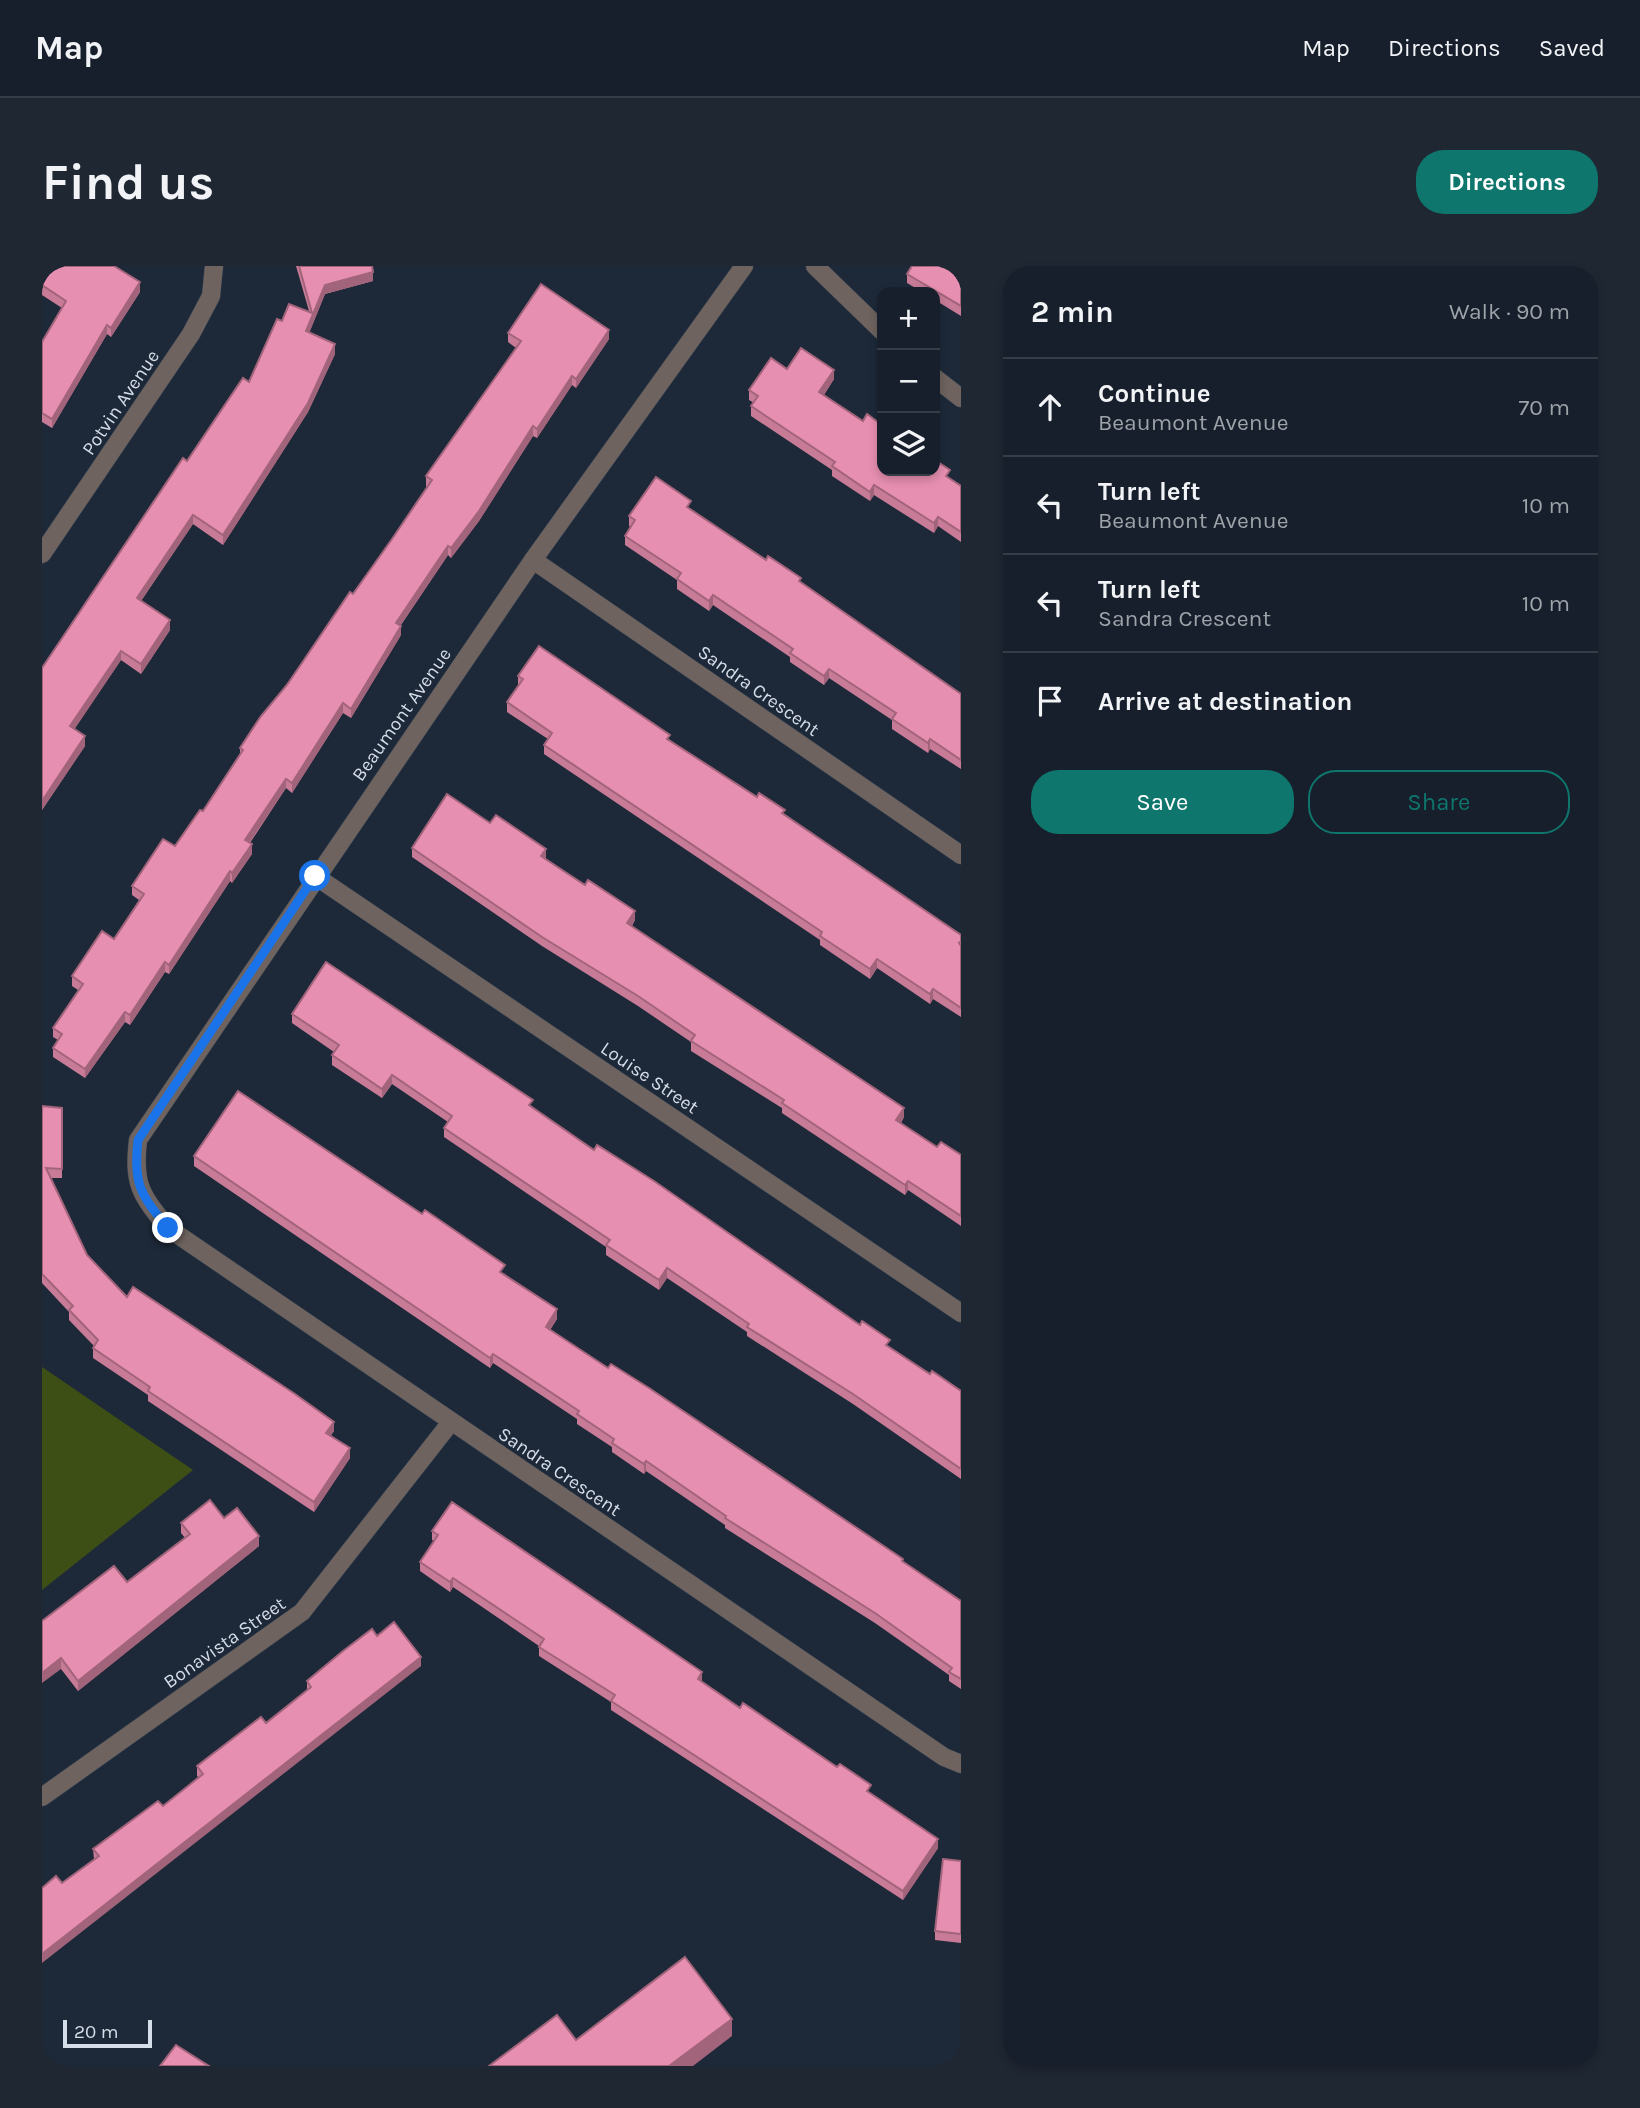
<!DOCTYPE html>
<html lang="en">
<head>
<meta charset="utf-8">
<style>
  :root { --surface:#161f2b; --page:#1f2733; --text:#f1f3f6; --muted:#9ea2a9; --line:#353d47; --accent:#0f766e }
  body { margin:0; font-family:Karla,sans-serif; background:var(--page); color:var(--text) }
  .controls { position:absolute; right:21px; top:21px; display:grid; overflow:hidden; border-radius:14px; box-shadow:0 4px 10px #0003 }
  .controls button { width:63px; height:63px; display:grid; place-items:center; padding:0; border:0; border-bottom:2px solid var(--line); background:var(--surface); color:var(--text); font:35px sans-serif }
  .scale { position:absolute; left:21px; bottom:18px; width:89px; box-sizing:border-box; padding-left:7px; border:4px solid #d5dde8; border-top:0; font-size:19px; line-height:24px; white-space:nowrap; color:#d5dde8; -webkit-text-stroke:5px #1d2939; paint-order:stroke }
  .stop { position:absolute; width:21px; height:21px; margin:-16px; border:5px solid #1a73e8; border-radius:50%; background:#fff }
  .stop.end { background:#1a73e8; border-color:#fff; box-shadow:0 2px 7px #0008 }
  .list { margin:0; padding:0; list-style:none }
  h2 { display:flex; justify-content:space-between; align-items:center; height:91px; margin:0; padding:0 28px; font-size:30px }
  h2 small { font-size:23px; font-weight:400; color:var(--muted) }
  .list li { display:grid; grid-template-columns:46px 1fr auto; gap:21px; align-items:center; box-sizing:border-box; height:98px; padding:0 28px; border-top:2px solid var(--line) }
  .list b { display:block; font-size:26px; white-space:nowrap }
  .list p { margin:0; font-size:23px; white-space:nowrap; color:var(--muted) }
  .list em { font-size:23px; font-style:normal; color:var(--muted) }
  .actions { display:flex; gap:14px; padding:21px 28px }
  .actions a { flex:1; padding:16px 0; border:2px solid var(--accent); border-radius:28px; text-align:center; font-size:24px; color:var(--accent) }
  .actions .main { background:var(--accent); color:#fff }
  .icon { flex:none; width:38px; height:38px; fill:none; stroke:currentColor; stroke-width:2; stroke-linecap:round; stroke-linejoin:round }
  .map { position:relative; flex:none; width:919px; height:1800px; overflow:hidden; border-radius:28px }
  header { display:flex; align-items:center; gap:42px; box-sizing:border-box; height:98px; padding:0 35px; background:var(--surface); border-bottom:2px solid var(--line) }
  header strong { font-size:33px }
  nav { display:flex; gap:38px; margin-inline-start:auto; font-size:24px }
  .intro { display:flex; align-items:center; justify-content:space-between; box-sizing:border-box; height:168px; padding:0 42px }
  h1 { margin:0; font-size:49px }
  .button { padding:18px 32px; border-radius:28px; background:var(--accent); color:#fff; font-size:24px; font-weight:700 }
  main { display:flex; gap:42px; padding:0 42px }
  aside { flex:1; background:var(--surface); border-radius:28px; box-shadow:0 4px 10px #0003 }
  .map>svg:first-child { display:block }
  .green { fill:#3e4f16 }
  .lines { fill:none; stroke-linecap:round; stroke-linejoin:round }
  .street-casing { stroke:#3a4655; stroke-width:19 }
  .street { stroke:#6e635e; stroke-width:18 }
  .wall { fill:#c77b97 }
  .shaded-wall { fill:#a2647b }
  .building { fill:#e78fb0; stroke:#a2647b; stroke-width:2 }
  .route { stroke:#1a73e8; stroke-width:9 }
  .labels { text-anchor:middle; stroke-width:7; stroke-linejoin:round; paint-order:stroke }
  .street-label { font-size:19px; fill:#d5dde8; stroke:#1d2939 }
</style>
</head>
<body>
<header>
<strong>Map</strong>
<nav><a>Map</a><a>Directions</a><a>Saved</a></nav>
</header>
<div class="intro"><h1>Find us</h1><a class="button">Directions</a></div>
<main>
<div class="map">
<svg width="919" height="1800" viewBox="0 0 919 1800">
  <rect width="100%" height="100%" fill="#1d2939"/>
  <!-- green -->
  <polygon class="green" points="0,1101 151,1204 0,1324"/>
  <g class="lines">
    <defs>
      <g id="street">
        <path d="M702,0L491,294L96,874C91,918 98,928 126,962L902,1491L919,1498"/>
        <polyline points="773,0 840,65"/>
        <polyline points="893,112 919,132"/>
        <polyline points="0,288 149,68 169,30 172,0"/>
        <polyline points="491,294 919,589"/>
        <polyline points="273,610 919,1047"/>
        <polyline points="0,1531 260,1346 409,1156"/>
      </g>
    </defs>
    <!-- street casing -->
    <use href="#street" class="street-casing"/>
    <!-- street -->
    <use href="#street" class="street"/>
  </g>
  <!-- wall -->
  <g class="wall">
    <polygon points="0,0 98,26 69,71 65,68 10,162 0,156 0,76 20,42 0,29"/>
    <polygon points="254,0 330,0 331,15 283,28 267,67 293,88 266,146 181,279 151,258 99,335 128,364 99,408 79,394 32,463 43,480 0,544 0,402 145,195 207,116 240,55 267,45"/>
    <polygon points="919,0 919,50 893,34 893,26 880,26 865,17 865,8"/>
    <polygon points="466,67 567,73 534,122 530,119 495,172 491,170 437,255 409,292 406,289 359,359 359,369 309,452 301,447 250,527 244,522 208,577 210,588 190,617 188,615 127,708 123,706 88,759 83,756 43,812 11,791 11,782 16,774 11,771 11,762 36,724 30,720 30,710 72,673 97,634 90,629 90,620 133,580 161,545 198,489 198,482 350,273 385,221 384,220 384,210 474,82 466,76"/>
    <polygon points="745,103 792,113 782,129 919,220 919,276 896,260 892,267 832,229 828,235 790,210 790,204 709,150 709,140 712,137 707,134 707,124"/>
    <polygon points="649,244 759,316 919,428 919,503 888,483 886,487 850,463 850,454 787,412 782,419 748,396 748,391 671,339 667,345 635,323 635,314 583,279 583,270 589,261 587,260 587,250"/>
    <polygon points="476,410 628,474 743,549 919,669 919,751 891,733 888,738 835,702 828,713 778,679 778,674 502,488 502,479 506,473 465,446 465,436 476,420"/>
    <polygon points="448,557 504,592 503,593 593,654 590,660 862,851 859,857 895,881 919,889 919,960 866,924 863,929 740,847 740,842 649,785 649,776 596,740 500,680 370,591 370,582"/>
    <polygon points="250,748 491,842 552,884 848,1082 888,1108 919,1125 919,1213 811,1138 705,1070 705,1066 625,1012 617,1024 564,989 564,981 402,871 402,862 406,856 350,818 340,832 290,799 290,789 292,786 250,757"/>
    <polygon points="0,840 20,842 20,912 9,912 45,989 85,1031 292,1165 289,1169 308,1192 272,1246 106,1135 106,1129 51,1092 51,1082 52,1080 27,1054 27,1046 0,1017"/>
    <polygon points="152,890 463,1008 515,1053 508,1064 919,1335 919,1423 907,1415 907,1409 833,1357 683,1262 683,1259 604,1205 602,1208 570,1186 570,1181 535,1158 535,1153 451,1097 448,1102 152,900"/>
    <polygon points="182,1252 217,1280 36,1425 19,1403 0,1355 85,1316 143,1272 139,1267 139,1257"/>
    <polygon points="390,1265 660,1416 829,1528 896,1582 861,1634 569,1444 569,1436 497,1390 497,1380 411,1321 408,1326 378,1305 378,1296 392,1275 390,1274"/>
    <polygon points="335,1370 379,1400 20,1617 52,1593 51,1583 121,1540 157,1512 155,1510 155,1500 224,1457 265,1424 265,1415"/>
    <polygon points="919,1595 919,1677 893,1674 893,1665"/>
  </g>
  <!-- shaded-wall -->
  <g class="shaded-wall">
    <polygon points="331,6 331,15 283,28 264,75 264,65 283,19"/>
    <polygon points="98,16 98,26 69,71 69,62"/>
    <polygon points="65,59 65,68 10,162 10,153"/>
    <polygon points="567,64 567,73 534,122 534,113"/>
    <polygon points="293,78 293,88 266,146 181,279 181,269"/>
    <polygon points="792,104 792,113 777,136 777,126"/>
    <polygon points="530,110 530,119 495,172 495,163"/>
    <polygon points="491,160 491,170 437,255 409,292 409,282"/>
    <polygon points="832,219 832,229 828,235 828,226"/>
    <polygon points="151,249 151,258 95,341 95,332"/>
    <polygon points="896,251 896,260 892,267 892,257"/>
    <polygon points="406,280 406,289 354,366 354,357"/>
    <polygon points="671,329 671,339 667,345 667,335"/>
    <polygon points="128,354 128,364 99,408 99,398"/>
    <polygon points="359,360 359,369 309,452 309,443"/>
    <polygon points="79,385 79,394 28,470 28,460"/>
    <polygon points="787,403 787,412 782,419 782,410"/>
    <polygon points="301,437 301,447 250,527 250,517"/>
    <polygon points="43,470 43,480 0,544 0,535"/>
    <polygon points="888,473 888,483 886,487 886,477"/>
    <polygon points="244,513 244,522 203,583 203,574"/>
    <polygon points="210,578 210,588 190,617 190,607"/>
    <polygon points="504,583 504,592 499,600 499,590"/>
    <polygon points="188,605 188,615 127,708 127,699"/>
    <polygon points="593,645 593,654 585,666 585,657"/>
    <polygon points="835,693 835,702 828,713 828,703"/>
    <polygon points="123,696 123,706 88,759 88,749"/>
    <polygon points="891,723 891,733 888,738 888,728"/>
    <polygon points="83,746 83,756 43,812 43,803"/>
    <polygon points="350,809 350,818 340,832 340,823"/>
    <polygon points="862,842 862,851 854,863 854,854"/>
    <polygon points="866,915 866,924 863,929 863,919"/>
    <polygon points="625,1002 625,1012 617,1024 617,1014"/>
    <polygon points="515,1043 515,1053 504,1070 504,1061"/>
    <polygon points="451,1088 451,1097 448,1102 448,1092"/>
    <polygon points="292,1156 292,1165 284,1176 284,1167"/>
    <polygon points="308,1182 308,1192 272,1246 272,1236"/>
    <polygon points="604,1195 604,1205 602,1208 602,1198"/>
    <polygon points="217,1270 217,1280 36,1425 36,1415"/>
    <polygon points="411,1312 411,1321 408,1326 408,1316"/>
    <polygon points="379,1391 379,1400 0,1697 0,1688"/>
    <polygon points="19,1392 19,1403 0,1417 0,1407"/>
    <polygon points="660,1406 660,1416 656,1413"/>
    <polygon points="896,1573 896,1582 861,1634 861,1625"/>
    <polygon points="690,1753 690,1770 651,1800 627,1800"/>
  </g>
  <!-- building -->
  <g class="building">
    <polygon points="0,0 72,0 98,16 69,62 65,59 10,153 0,147 0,76 24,35 0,19"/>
    <polygon points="257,0 330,0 331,6 283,19 264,65 293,78 266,137 181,269 151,249 95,332 128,354 99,398 79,385 28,460 43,470 0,535 0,402 141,192 145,195 201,112 207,116 235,53 240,55 247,38 270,47"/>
    <polygon points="870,0 919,0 919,40 865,8"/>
    <polygon points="499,18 567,64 534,113 530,110 495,163 491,160 437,245 409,282 406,280 354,357 359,360 309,443 301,437 250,517 244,513 203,574 210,578 190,607 188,605 127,699 123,696 88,749 83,746 43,803 11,782 20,768 11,762 41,718 30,710 60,665 72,673 102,628 90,620 121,573 133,580 158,544 161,545 201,484 198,482 219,450 245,419 308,326 311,328 350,273 390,214 384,210 479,75 466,67"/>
    <polygon points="759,82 792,104 777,126 821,155 825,148 840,159 840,205 893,205 893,194 908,204 904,210 919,220 919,266 896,251 892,257 832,219 828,226 790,200 793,196 709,140 716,130 707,124 729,92 745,103"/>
    <polygon points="614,211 649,235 645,241 724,294 726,290 759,312 757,315 919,428 919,494 888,473 886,477 850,453 854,447 787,403 782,410 748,387 751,383 671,329 667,335 635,313 639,307 583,270 593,254 587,250"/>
    <polygon points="497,380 628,469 625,473 715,531 717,527 743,544 740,547 919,669 919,675 917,677 919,680 919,742 891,723 888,728 835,693 828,703 778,670 780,666 502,479 510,467 465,436 481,413 476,410"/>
    <polygon points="405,528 448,557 454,549 504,583 499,590 543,619 546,614 593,645 585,657 862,842 854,854 895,881 899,876 919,889 919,950 866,915 863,919 740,837 742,834 649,775 653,769 596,730 500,671 370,582"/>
    <polygon points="284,696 491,834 487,839 552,884 555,879 612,915 818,1059 820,1055 848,1074 844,1079 888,1108 890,1105 919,1125 919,1203 811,1128 705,1061 707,1058 625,1002 617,1014 564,979 568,974 402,862 410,850 350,809 340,823 290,789 297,779 250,748"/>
    <polygon points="196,825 380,948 383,944 463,999 458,1006 515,1043 504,1061 566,1102 569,1098 607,1122 861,1293 860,1295 919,1335 919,1413 907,1406 910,1402 833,1347 683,1252 684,1250 604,1195 602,1198 570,1177 572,1173 535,1148 537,1145 451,1088 448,1092 152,890"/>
    <polygon points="0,840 20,842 20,903 4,902 45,989 85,1031 91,1021 253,1128 292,1156 284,1167 308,1182 272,1236 106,1125 108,1121 51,1082 56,1074 27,1044 31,1040 0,1008"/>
    <polygon points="168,1234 182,1252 195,1242 217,1270 36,1415 19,1392 0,1407 0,1355 72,1300 85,1316 148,1268 139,1257"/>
    <polygon points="410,1236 660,1406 656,1413 698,1442 701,1437 795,1501 798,1498 829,1519 825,1525 896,1573 861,1625 569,1435 573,1429 497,1381 502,1373 411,1312 408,1316 378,1296 396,1269 390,1265"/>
    <polygon points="352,1356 379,1391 0,1688 0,1622 14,1610 20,1617 57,1590 51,1583 116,1535 121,1540 161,1508 155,1500 219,1451 224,1457 269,1421 265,1415 301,1385 330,1363 335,1370"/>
    <polygon points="901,1593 919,1595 919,1668 893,1665"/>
    <polygon points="643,1691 690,1753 627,1800 447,1800 515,1749 534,1774"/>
    <polygon points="134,1779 167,1800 118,1800"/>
  </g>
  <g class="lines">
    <!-- route -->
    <path class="route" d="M126,962C98,928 91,918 96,874L273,610"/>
  </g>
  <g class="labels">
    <!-- street labels -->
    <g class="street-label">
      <text transform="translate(78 136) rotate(-56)" y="7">Potvin Avenue</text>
      <text transform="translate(717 424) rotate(35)" y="7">Sandra Crescent</text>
      <text transform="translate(359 448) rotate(-55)" y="7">Beaumont Avenue</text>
      <text transform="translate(608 811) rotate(34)" y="7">Louise Street</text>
      <text transform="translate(518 1205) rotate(34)" y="7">Sandra Crescent</text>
      <text transform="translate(182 1376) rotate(-35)" y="7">Bonavista Street</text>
    </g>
  </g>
</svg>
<div class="controls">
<button>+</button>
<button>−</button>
<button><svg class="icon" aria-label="layers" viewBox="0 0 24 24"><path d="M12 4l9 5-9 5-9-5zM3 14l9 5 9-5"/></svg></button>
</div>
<div class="scale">20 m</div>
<div class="stop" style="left:273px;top:610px"></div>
<div class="stop end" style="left:126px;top:962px"></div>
</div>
<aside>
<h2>2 min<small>Walk · 90 m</small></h2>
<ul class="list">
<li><svg class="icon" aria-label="ahead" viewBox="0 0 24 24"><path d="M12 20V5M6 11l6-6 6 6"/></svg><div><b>Continue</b><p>Beaumont Avenue</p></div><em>70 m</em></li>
<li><svg class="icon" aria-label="left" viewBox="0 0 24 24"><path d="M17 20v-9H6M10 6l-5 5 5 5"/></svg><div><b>Turn left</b><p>Beaumont Avenue</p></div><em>10 m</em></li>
<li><svg class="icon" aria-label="left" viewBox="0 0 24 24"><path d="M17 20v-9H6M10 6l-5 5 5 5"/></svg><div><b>Turn left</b><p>Sandra Crescent</p></div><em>10 m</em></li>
<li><svg class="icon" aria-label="arrive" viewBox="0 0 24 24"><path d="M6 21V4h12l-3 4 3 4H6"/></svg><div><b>Arrive at destination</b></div></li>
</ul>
<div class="actions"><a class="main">Save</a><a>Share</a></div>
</aside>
</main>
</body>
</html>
